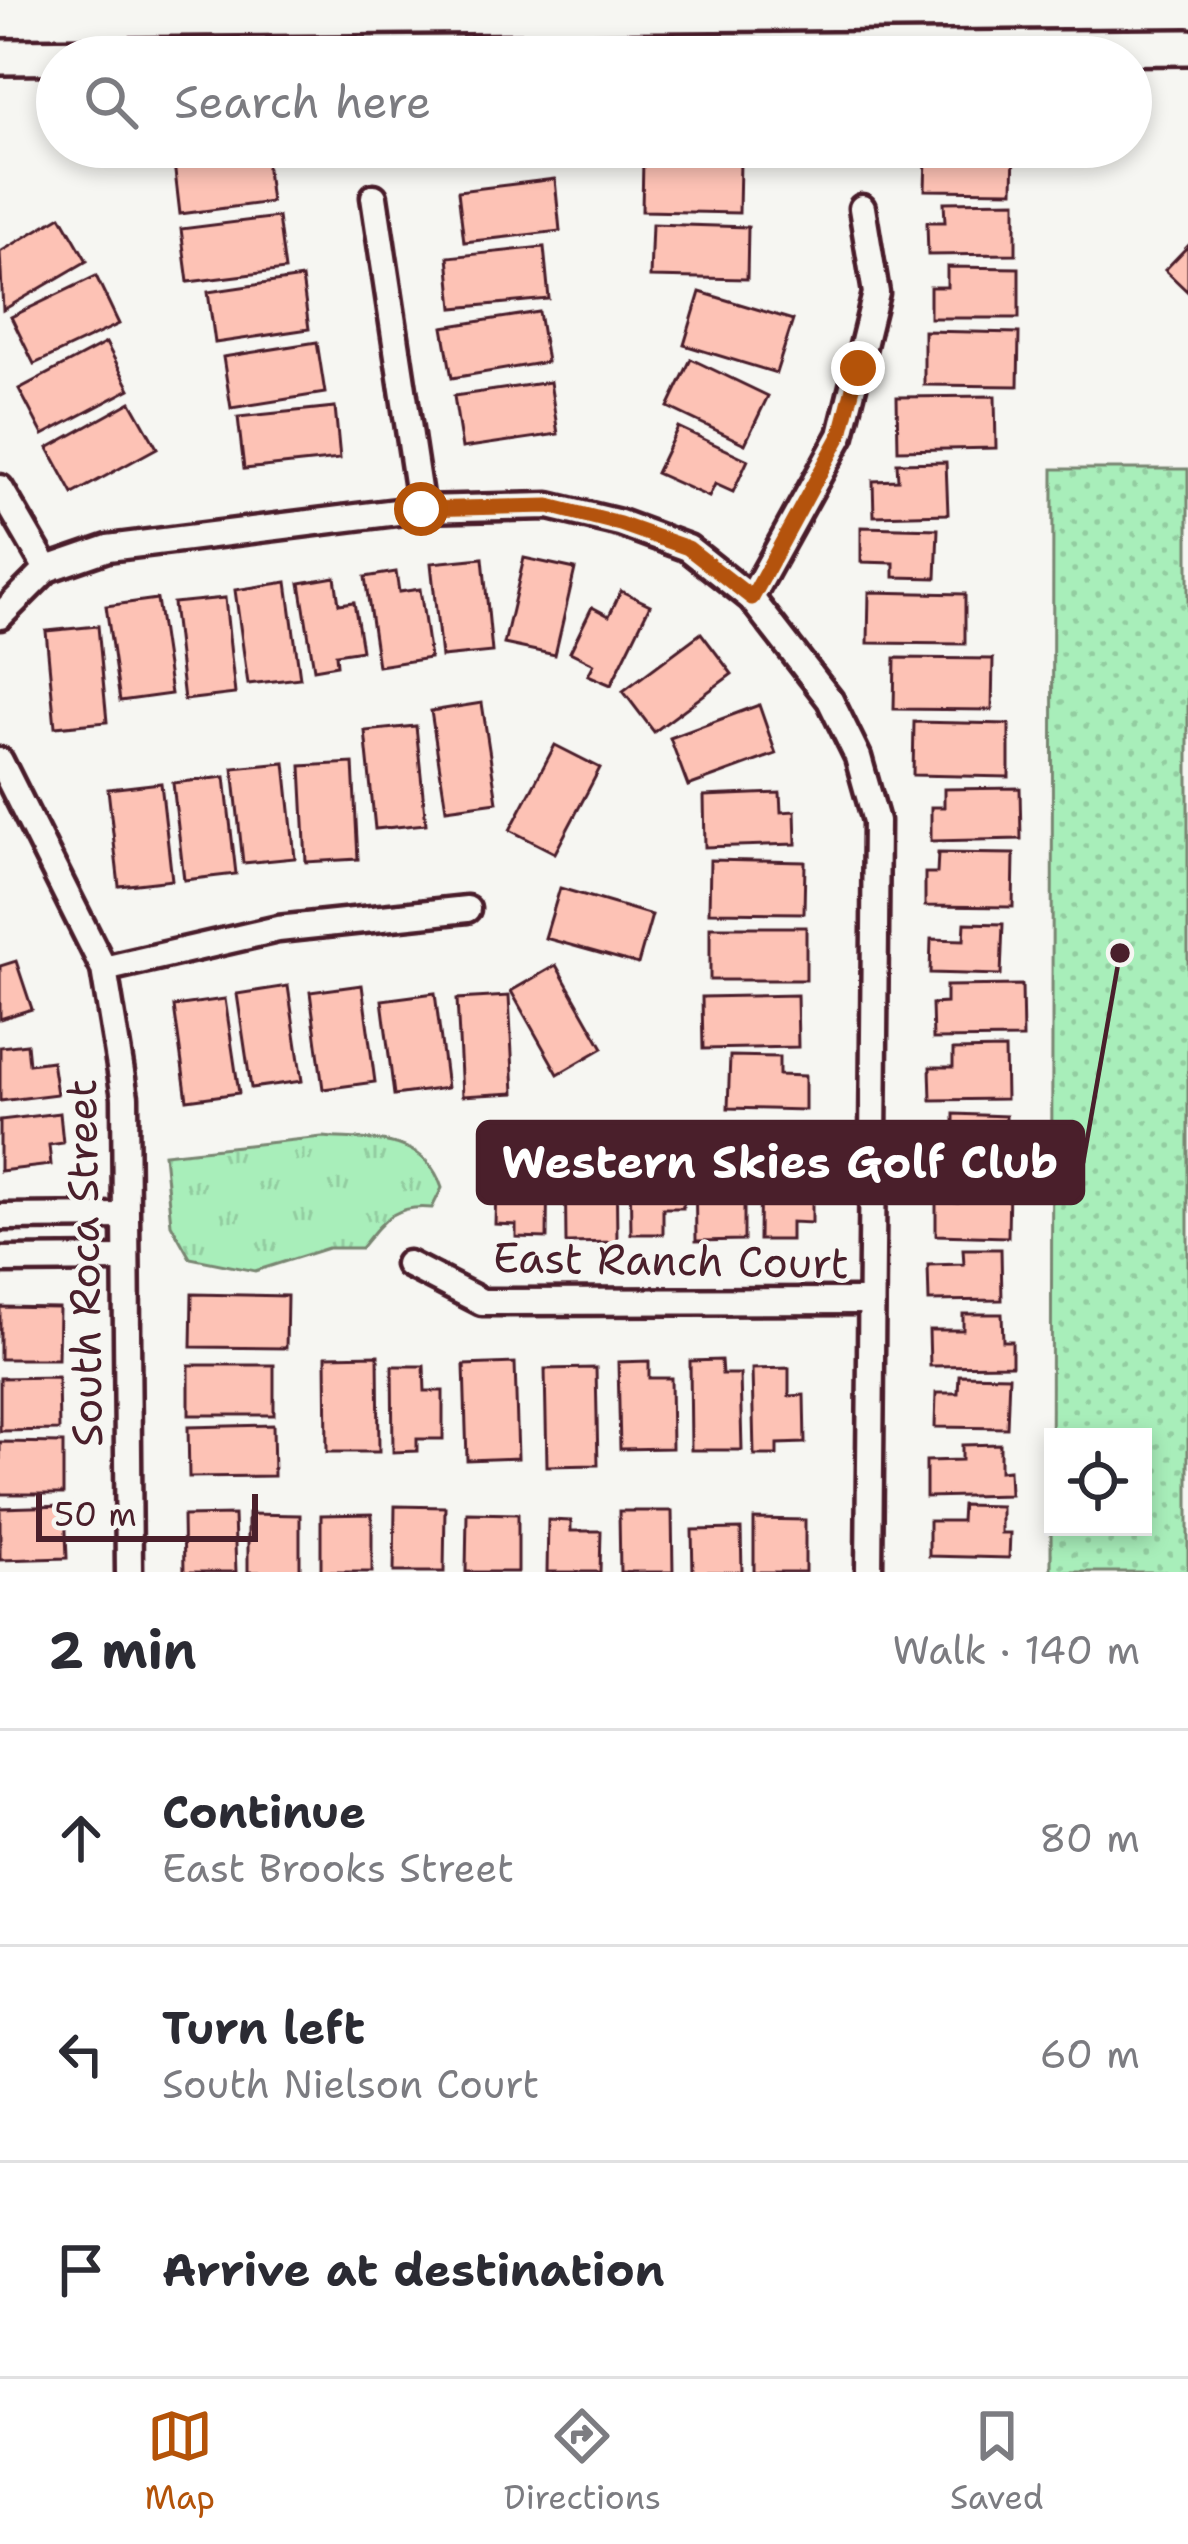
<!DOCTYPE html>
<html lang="en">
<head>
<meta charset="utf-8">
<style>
  :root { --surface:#fff; --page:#f7f7f7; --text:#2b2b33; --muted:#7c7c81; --line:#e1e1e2; --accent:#b45309 }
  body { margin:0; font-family:"Shantell Sans",sans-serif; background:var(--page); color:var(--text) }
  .controls { position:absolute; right:36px; bottom:36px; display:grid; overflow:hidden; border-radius:0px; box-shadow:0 6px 18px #0003 }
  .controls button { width:108px; height:108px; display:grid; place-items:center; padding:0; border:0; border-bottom:3px solid var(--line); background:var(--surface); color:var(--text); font:60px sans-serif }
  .scale { position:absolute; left:36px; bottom:30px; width:222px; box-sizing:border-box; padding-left:12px; border:6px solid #4a1f2b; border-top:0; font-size:33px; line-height:42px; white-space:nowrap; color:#4a1f2b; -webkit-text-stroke:9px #f6f6f2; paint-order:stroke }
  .stop { position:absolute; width:36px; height:36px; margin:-27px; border:9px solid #b45309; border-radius:50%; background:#fff }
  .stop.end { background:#b45309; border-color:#fff; box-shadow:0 3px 12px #0008 }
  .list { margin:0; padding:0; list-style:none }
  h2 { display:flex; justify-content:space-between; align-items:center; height:156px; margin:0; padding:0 48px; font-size:51px }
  h2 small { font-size:39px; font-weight:400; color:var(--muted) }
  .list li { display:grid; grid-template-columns:78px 1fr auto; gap:36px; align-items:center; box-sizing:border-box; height:216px; padding:0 48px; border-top:3px solid var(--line) }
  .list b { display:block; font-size:45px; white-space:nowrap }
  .list p { margin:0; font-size:39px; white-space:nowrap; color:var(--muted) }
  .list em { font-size:39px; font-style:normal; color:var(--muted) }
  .icon { flex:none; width:66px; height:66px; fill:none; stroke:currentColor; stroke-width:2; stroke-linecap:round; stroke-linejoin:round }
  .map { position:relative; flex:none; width:1188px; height:1572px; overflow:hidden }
  .search { position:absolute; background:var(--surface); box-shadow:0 6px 18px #0003; left:36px; right:36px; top:36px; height:132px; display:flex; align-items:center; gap:30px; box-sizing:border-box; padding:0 42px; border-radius:66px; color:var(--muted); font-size:45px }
  .sheet { height:804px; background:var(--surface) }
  nav { display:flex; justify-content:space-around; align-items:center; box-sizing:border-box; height:168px; border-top:3px solid var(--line); background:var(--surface); font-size:33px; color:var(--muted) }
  nav a { display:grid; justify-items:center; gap:6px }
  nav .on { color:var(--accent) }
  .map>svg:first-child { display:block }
  .grass { fill:url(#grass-dots); stroke:#798672; stroke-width:3; fill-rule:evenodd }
  .park { fill:url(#park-tufts); stroke:#798672; stroke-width:3 }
  .building { fill:#fdc2b5; stroke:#4a1f2b; stroke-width:3 }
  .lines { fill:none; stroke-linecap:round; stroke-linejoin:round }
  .street-casing { stroke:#4a1f2b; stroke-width:33 }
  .secondary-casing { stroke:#4a1f2b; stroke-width:42 }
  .street { stroke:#f6f6f2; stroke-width:24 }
  .secondary { stroke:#f6f6f2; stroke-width:33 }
  .route { stroke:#b45309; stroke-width:15 }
  .labels { text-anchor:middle; stroke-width:9; stroke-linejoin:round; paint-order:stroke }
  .street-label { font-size:42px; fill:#4a1f2b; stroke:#f6f6f2 }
  .leader { fill:none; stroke:#4a1f2b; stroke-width:4.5 }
  .callout-dot { fill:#4a1f2b; stroke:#f6f6f2; stroke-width:4.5 }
  .callout { fill:#4a1f2b; stroke:#4a1f2b; stroke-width:4.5 }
  .callout-label { font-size:45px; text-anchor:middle; font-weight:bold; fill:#fff }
</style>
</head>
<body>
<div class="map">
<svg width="1188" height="1572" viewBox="0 0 1188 1572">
  <defs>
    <pattern id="grass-dots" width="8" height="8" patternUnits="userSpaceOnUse" patternTransform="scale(3)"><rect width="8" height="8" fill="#a8eeba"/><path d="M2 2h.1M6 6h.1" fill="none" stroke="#92cca0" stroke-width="1.8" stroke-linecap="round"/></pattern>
    <pattern id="park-tufts" width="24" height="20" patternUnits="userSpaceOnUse" patternTransform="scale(3)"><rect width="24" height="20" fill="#a8eeba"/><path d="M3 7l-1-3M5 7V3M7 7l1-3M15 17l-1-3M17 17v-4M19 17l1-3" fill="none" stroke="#92cca0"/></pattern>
  </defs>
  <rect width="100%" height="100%" fill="#f6f6f2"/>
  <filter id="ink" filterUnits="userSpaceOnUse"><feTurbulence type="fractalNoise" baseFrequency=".00833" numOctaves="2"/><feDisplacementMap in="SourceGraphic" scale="24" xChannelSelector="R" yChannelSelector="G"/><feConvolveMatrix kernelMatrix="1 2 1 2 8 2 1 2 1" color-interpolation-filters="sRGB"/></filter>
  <g filter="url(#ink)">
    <!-- grass -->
    <path class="grass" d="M1053,469H1188V1572H1051ZM1053,1437H1143V1527H1053Z"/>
    <!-- park -->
    <path class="park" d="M322,1137C370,1141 424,1133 442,1188L432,1208C394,1204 383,1221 361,1248H328L255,1271L190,1258L171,1224L164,1154Z"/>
    <!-- building -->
    <g class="building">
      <polygon points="944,147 1014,147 1013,191 925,190 926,156 944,156"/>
      <polygon points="265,153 271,202 180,214 174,163"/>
      <polygon points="643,158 740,160 739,213 642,211"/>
      <polygon points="555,179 560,231 464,242 458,191"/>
      <polygon points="1016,201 1016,254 928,255 927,222 945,222 944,202"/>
      <polygon points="61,216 87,261 3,310 0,252"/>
      <polygon points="278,217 285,270 188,282 181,229"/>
      <polygon points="652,224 748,227 747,279 650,277"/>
      <polygon points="1188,246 1188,292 1165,270"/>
      <polygon points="544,247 549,299 453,308 448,257"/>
      <polygon points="947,267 1019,268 1019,318 930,318 930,287 947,287"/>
      <polygon points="96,276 119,324 34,364 11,317"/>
      <polygon points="302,278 309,329 215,343 208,292"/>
      <polygon points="700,292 793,320 776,373 684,345"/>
      <polygon points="539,312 547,362 452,378 443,327"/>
      <polygon points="924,331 1019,333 1018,386 924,385"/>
      <polygon points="317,342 325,393 231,408 223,357"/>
      <polygon points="106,343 130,389 43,435 19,389"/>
      <polygon points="691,359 768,396 745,444 668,407"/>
      <polygon points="550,382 558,434 462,448 454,396"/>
      <polygon points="995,396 996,448 898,450 897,397"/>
      <polygon points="131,402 157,448 73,494 48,448"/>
      <polygon points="335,407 340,459 244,469 238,417"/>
      <polygon points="678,427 748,460 733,492 715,484 709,497 656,473"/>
      <polygon points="946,462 948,514 874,516 873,481 898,480 897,463"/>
      <polygon points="861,527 938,529 936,578 894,577 894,563 861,562"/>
      <polygon points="483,558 492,652 441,657 431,563"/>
      <polygon points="524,558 575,569 555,655 504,644"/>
      <polygon points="396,572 399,592 420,589 430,658 378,666 365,577"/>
      <polygon points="335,577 339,604 354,602 362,650 336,654 337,665 314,669 300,583"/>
      <polygon points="287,582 300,678 248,684 235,590"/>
      <polygon points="621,591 650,605 611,685 588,675 594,664 570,652 592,607 609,616"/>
      <polygon points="869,592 965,594 965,644 868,643"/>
      <polygon points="225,598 235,694 184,700 173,603"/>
      <polygon points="157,599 171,694 120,701 106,606"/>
      <polygon points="98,626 107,722 55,727 46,631"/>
      <polygon points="701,633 732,674 654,732 623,691"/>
      <polygon points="895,658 993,659 992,710 894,709"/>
      <polygon points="482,703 497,802 446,809 431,711"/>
      <polygon points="759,705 776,754 688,786 670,738"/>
      <polygon points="914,722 1009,724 1009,777 913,775"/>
      <polygon points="416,726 426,824 375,829 365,731"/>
      <polygon points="555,745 600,768 555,853 510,830"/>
      <polygon points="285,763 295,858 243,863 233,768"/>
      <polygon points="353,763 358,859 306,862 301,766"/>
      <polygon points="225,777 236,874 184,880 173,783"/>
      <polygon points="161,783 172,880 119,886 108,789"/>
      <polygon points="1020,788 1021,839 931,841 931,807 944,807 944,789"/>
      <polygon points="780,793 781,812 795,811 796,844 705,847 704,796"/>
      <polygon points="938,853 1014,854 1013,907 925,906 925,873 937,873"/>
      <polygon points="710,860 805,862 804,913 709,912"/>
      <polygon points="560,888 652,915 638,964 545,938"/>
      <polygon points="965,923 1003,924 1001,975 930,973 931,939 964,940"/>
      <rect x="710" y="927" width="96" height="53"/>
      <polygon points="16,961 32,1009 0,1019 0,966"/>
      <polygon points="556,965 603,1048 558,1074 511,991"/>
      <polygon points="362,985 375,1082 323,1089 310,992"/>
      <polygon points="1022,985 1023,1038 933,1039 932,1004 946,1003 946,986"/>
      <polygon points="288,986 302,1081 251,1088 237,994"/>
      <polygon points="435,993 447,1088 394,1095 382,1000"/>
      <polygon points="797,995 798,1047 703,1049 702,997"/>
      <polygon points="509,996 514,1093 462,1096 457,999"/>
      <polygon points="225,999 239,1093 187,1100 174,1006"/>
      <polygon points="27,1044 29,1064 52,1061 57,1094 0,1101 0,1047"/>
      <polygon points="1005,1049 1006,1099 931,1100 930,1067 953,1067 953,1050"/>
      <polygon points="730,1056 779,1057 779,1075 805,1076 805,1110 728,1108"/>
      <polygon points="60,1113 63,1143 49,1145 51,1165 0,1171 0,1120"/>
      <polygon points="954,1114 1006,1116 1005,1166 928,1164 929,1131 954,1132"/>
      <polygon points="497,1148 548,1149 547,1238 516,1237 516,1225 495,1224"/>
      <polygon points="760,1151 812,1152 812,1223 791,1222 791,1240 759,1240"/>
      <polygon points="565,1152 616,1152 617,1242 566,1243"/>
      <polygon points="695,1154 719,1154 719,1164 744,1164 744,1240 696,1241"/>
      <polygon points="630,1158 682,1158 683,1208 663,1208 663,1234 631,1234"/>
      <polygon points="958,1184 1009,1184 1008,1237 936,1235 936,1201 958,1202"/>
      <polygon points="963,1249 1001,1249 1002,1300 929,1301 928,1265 964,1264"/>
      <polygon points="192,1294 287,1296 286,1348 191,1347"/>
      <polygon points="0,1307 59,1308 58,1359 0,1359"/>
      <polygon points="963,1314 1002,1314 1003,1341 1012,1341 1012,1365 930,1366 929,1330 963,1330"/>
      <polygon points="378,1355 379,1452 327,1452 326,1356"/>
      <polygon points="721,1360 722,1374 740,1374 742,1450 691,1450 690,1361"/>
      <polygon points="649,1361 649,1378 671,1378 672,1448 620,1449 618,1362"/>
      <polygon points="515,1363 518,1458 467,1460 464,1365"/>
      <rect x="189" y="1365" width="85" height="50"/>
      <polygon points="392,1366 424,1366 425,1391 443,1391 443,1439 417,1439 417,1451 393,1452"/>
      <polygon points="596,1368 598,1465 547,1466 545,1369"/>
      <polygon points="789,1368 789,1396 804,1395 805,1443 777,1444 777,1455 754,1455 752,1369"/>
      <polygon points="959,1375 1009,1376 1007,1428 935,1427 936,1393 958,1393"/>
      <polygon points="58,1377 59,1430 0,1431 0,1378"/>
      <polygon points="273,1425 274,1476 189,1477 188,1427"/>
      <polygon points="0,1442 63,1443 63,1494 0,1494"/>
      <polygon points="1000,1444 1000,1471 1009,1470 1010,1495 926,1497 926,1461 962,1460 962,1445"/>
      <polygon points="962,1505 1001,1506 1001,1533 1010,1533 1009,1558 929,1556 929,1521 961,1521"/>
      <polygon points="65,1506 67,1558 0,1560 0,1508"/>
      <polygon points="395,1506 445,1507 444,1572 394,1572"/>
      <polygon points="619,1511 672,1511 673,1572 620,1572"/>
      <polygon points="467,1513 518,1514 518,1572 466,1572"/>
      <polygon points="248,1514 300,1515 300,1572 248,1572"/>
      <polygon points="372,1514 372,1572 321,1572 321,1515"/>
      <polygon points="234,1515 236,1572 184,1572 183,1516"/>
      <polygon points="754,1519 805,1520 805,1572 754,1572"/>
      <polygon points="548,1520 571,1521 571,1531 601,1531 600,1572 547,1572"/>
      <polygon points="741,1529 742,1572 693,1572 692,1530"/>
    </g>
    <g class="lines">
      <defs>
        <g id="street">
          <polyline points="374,197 421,509"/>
          <polyline points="0,488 47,569"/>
          <polyline points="751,598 841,435 876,293 862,208"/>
          <polyline points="0,616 47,569 108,548 421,509 549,506 620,523 688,548 751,598 830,700 858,757 876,821 869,1572"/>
          <polyline points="0,761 104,969 125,1097 129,1572"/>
          <polyline points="104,969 278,929 467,909"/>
          <polyline points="0,1217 125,1216"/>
          <polyline points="0,1260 125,1259"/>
          <polyline points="408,1264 482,1302 870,1301"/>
        </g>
        <polyline id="secondary" points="0,57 1188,47"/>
      </defs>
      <!-- street casing -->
      <use href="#street" class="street-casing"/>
      <!-- secondary casing -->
      <use href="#secondary" class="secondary-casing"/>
      <!-- street -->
      <use href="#street" class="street"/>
      <!-- secondary -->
      <use href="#secondary" class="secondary"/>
    </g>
  </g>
  <g class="lines" filter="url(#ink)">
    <!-- route -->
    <polyline class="route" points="421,509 549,506 620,524 688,548 752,598 841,434 858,368"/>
  </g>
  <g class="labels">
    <!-- street labels -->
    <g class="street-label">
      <text transform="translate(671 1260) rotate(1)" y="15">East Ranch Court</text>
      <text transform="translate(84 1263) rotate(-91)" y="15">South Roca Street</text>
    </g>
  </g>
  <!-- callouts -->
  <path class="leader" d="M1120 953L1083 1163"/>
  <circle class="callout-dot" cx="1120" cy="953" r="12"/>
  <rect class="callout" x="478" y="1122" width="605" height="81" rx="12"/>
  <g class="callout-label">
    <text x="780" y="1178">Western Skies Golf Club</text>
  </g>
</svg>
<div class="controls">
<button><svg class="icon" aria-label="locate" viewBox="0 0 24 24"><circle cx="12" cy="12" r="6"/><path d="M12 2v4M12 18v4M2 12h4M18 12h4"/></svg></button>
</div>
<div class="scale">50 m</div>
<div class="stop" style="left:421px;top:509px"></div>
<div class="stop end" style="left:858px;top:368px"></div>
<div class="search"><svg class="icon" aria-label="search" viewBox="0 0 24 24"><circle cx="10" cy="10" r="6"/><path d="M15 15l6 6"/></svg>Search here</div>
</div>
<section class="sheet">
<h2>2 min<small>Walk · 140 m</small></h2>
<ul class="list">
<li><svg class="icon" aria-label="ahead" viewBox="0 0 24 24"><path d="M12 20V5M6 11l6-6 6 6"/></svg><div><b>Continue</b><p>East Brooks Street</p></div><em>80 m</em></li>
<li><svg class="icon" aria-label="left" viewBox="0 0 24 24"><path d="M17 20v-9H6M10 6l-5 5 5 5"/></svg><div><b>Turn left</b><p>South Nielson Court</p></div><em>60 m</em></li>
<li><svg class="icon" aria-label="arrive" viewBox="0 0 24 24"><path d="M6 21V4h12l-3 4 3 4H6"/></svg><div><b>Arrive at destination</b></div></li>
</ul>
</section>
<nav>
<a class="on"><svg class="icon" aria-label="map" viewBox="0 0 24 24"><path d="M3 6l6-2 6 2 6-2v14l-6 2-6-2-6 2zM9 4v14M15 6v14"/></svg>Map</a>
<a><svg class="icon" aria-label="directions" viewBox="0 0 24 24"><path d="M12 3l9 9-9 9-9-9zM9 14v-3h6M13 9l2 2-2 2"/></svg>Directions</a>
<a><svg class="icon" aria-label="saved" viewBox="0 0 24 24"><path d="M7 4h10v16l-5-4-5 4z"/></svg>Saved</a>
</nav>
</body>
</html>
